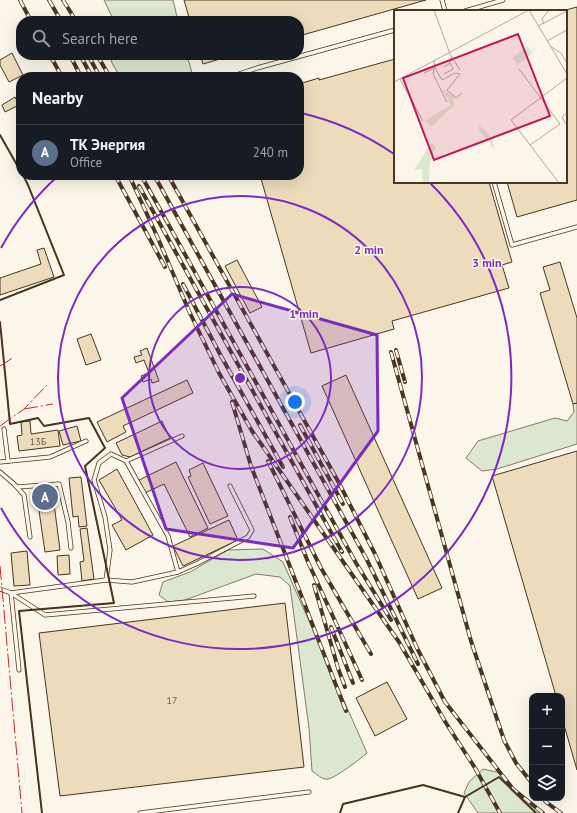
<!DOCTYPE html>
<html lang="en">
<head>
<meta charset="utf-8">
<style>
  :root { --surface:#171b24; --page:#242831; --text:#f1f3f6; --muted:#9ea1a6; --line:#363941; --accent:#d93025 }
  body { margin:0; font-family:"PT Sans",sans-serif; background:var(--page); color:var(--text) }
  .controls { position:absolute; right:12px; bottom:12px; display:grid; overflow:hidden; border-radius:8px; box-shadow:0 4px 16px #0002 }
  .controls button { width:36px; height:36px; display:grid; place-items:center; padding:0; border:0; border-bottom:1px solid var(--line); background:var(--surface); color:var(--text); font:20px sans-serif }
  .you { position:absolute; left:295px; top:402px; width:14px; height:14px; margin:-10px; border:3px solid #fff; border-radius:50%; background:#1a73e8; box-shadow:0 0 0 6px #1a73e833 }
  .badge { display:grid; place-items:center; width:26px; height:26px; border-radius:50%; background:var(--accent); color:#fff; font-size:13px; font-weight:700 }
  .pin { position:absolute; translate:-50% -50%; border:2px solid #fff; box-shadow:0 1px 4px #0006 }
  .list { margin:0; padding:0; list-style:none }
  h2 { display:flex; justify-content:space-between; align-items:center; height:52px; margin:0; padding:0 16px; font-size:17px }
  h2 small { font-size:13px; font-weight:400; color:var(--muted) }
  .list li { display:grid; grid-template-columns:26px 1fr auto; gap:12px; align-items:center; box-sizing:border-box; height:56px; padding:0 16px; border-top:1px solid var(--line) }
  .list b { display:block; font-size:15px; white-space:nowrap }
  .list p { margin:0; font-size:13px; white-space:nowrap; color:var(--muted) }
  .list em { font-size:13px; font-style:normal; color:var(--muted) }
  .icon { flex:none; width:22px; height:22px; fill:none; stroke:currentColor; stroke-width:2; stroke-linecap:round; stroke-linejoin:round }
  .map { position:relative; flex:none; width:577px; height:813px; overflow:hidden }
  .search { position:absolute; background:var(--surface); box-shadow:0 4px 16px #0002; left:16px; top:16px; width:288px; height:44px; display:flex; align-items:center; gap:10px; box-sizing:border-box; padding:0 14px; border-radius:16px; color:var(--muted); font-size:15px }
  .panel { position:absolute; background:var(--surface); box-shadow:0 4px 16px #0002; left:16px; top:72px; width:288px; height:108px; border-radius:16px }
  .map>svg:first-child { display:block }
  .green { fill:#dce7d0; stroke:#887966 }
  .building { fill:#ecdcbc; stroke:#4a3520 }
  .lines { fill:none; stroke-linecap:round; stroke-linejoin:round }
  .service-casing { stroke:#4a3520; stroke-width:5 }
  .service { stroke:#fbf6e9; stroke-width:3.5 }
  .rail-casing { stroke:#4a3520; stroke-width:4 }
  .rail { stroke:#fbf6e9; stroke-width:2.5; stroke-dasharray:8; stroke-linecap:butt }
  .fence { stroke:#4a3520; stroke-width:1; stroke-dasharray:5 2; stroke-linecap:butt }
  .wall { stroke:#4a3520; stroke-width:2 }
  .power { stroke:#c62828; stroke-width:1; stroke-dasharray:14 3 2 3; stroke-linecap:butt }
  .marked { fill:#7b2cbf; fill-opacity:0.2; stroke:#7b2cbf; stroke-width:3; stroke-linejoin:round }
  .ring { fill:none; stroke:#7b2cbf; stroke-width:2 }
  .labels { text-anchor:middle; stroke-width:3; stroke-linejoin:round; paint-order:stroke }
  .number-label { font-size:10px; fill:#725f47 }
  .inset-road { fill:none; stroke:#b4a999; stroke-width:1 }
  .view { fill:#c2185b; fill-opacity:0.15; stroke:#c2185b; stroke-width:2 }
  .inset-edge { fill:none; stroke:#4a3520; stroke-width:2 }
  .centre { fill:#7b2cbf; stroke:#fbf6e9; stroke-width:2 }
  .ring-label { font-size:12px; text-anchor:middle; font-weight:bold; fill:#7b2cbf; stroke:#fbf6e9; stroke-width:3; stroke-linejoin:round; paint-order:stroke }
</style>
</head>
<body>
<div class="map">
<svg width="577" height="813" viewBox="0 0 577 813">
  <rect width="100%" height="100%" fill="#fbf6e9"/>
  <!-- green -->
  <g class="green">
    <polygon points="104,0 173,0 178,21 114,21"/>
    <polygon points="110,55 187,55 192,73 187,77 120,77 112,63"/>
    <polygon points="577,403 577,444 497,469 482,471 466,458 478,441 555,418 567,421 574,412 573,404"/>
    <path d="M263,549L283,562L367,753C360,759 337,777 328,779C322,780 317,774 312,771L309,728L290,586L280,577L256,574L185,600L168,602L159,595L163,582L190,572L228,550Z"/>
    <polygon points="483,769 501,773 513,789 543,813 478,813 464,793 469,782"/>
  </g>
  <!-- building -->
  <g class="building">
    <polygon points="184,0 426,0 299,36 299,21 190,21"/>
    <polygon points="577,7 577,200 517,217 507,182 566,182 566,11 562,11"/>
    <polygon points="12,53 23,75 9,82 0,65 0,60"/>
    <polygon points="200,55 234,55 203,64"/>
    <polygon points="395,59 395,182 489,182 512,262 502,265 509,288 392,321 394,329 311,353 260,175 299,175 299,84 319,78 319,80"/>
    <polygon points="15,97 19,105 5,112 2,105"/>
    <polygon points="44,248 54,277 0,295 0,278 41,264 37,250"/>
    <polygon points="237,260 262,307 250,313 225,266"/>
    <polygon points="560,262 577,318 577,403 573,404 540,293 550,290 543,267"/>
    <polygon points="91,334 101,360 86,365 77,339"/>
    <polygon points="147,348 159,381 152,383 151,379 143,382 141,376 149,373 144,360 136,363 134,357 142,355 140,351"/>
    <polygon points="346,375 442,588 418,599 322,386"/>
    <polygon points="187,380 193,393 123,426 126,432 107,442 97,422"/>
    <polygon points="30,421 31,434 58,430 60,446 19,451 17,436 22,435 21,422"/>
    <polygon points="162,421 170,438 130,457 122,455 116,443"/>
    <polygon points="77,426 81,441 63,445 59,431"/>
    <polygon points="577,451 577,770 562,718 562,696 556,696 492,476"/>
    <polygon points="176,462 208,528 190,537 164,484 145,493 139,480"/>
    <polygon points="203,463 228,516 210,524 188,477 191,476 189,470"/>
    <polygon points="117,469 153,535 126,550 112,525 122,520 99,480"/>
    <polygon points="81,477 87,526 79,527 78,516 73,517 69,478"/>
    <polygon points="52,488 60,550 45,552 36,490"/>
    <polygon points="229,520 238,540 183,566 173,546"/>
    <polygon points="87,528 94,579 82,581 80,562 84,561 80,529"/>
    <polygon points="27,551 30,585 14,586 11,553"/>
    <polygon points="69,555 70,574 58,575 57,556"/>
    <polygon points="285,603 304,767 60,796 39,633"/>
    <polygon points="387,682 407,719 375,736 356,698"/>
  </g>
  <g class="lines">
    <defs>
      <g id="service">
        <polyline points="442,0 445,11"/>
        <polyline points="465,11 503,0"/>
        <polyline points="230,77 257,68 395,30"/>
        <polyline points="494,182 512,245 577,227"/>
        <polyline points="4,429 8,461"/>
        <polyline points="126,461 182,436"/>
        <polyline points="0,462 50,457 86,441"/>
        <polyline points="0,472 14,484 24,495 30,537"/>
        <polyline points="17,487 59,484 68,522 71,548"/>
        <polyline points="106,580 132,582 178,572"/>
        <polyline points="0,589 11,593 106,580 110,550 105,517 94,480 99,463 111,454 126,461 168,536 178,572 198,563 248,537 252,530 230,486"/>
        <polyline points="11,593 45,615 254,596"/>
        <polyline points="11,593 19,670"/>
        <polyline points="140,813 309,792"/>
      </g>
    </defs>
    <!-- service casing -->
    <use href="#service" class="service-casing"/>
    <!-- service -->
    <use href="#service" class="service"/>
    <defs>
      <g id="rail">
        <polyline points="20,0 31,21"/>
        <polyline points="49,0 61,21"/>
        <polyline points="63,0 76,21"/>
        <polyline points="50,55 62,77"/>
        <polyline points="70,55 81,77"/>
        <polyline points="80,55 92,77"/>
        <polyline points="88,55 100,77"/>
        <polyline points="97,55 110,77"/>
        <polyline points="115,175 165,267"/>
        <polyline points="129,175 157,236 189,311 219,373 252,431 399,642 446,723 475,768 500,813"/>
        <polyline points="141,175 356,563 391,620"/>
        <polyline points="154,175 366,558 418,664"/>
        <polyline points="168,175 339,483 375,554 417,648 445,702 513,789 543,813"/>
        <polyline points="139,186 342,552"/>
        <polyline points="183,284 221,356 283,467"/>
        <polyline points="396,350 405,382"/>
        <polyline points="391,352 471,641 504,740 516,763 532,783"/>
        <polyline points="232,402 251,466 346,711"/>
        <polyline points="300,425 343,504"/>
        <polyline points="268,461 321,568 371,654"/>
        <polyline points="290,517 308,562 362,680"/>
        <polyline points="314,585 338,668 345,687"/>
        <polyline points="331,627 353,683"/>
        <polyline points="543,798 546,802 561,813"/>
      </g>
    </defs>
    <!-- rail casing -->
    <use href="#rail" class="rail-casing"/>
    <!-- rail -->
    <use href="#rail" class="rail"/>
    <!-- fence -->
    <g class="fence">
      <polyline points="0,135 21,172"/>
      <polyline points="0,300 64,275 28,185 23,175"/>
      <polyline points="0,322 10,424 38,418 44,426 89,418 105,448 85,466 114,603 19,611 42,813"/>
      <polyline points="340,813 343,804 423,785 465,797 499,777 536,813"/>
    </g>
    <!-- wall -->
    <g class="wall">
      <polyline points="0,135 21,172"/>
      <polyline points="0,300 64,275 28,185 23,175"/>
      <polyline points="0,322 10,424 38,418 44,426 89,418 105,448 85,466 114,603 19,611 42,813"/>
      <polyline points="340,813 343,804 423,785 465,797 499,777 536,813"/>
      <polyline points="458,813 465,797"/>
    </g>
    <!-- power -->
    <g class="power">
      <polyline points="0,366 14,357"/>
      <polyline points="24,409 53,404"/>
      <polyline points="0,426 24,409 47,385"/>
      <polyline points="0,566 22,813"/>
    </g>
  </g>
  <!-- marked area -->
  <path class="marked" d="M232,294L377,335L378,431L293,548L166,529L122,398Z"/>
  <!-- distance rings -->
  <g class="ring">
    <circle cx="240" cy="378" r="91"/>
    <circle cx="240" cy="378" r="182"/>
    <path d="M1 248A272 272 0 0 1 58 176M301 113A272 272 0 0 1 394 154M429 182A272 272 0 1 1 1 508"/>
  </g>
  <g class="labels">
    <!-- number labels -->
    <g class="number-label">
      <text x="38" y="445">13Б</text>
      <text x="172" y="704">17</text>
    </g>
  </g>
  <!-- overview -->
  <g transform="translate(394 10)">
    <rect width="173" height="173" fill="#fbf6e9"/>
    <path d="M133,36L139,43L124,55L118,48ZM48,79L59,86L60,95L37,117L32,110L57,95ZM85,115L99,129L100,139L85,120ZM37,133L42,137L36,153L35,173H29L28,159L20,160Z" fill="#dce7d0"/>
    <path class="inset-road" d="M40,0L56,44L66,60M135,0L173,64M150,14L148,9L155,0M144,16L173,1M153,31L173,20M156,36L167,43L173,53M40,50L41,58L48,70L61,63L66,64L53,80L62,88L68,83M50,57L55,54L58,47M40,59L39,64L53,92M125,59L166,114L136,135M30,63L41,58M50,64L59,59L56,53M6,69L29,111M0,72L135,0M172,114L168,107L173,103M165,173L117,110L173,68"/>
    <path class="view" d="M124,24L156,106L40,150L9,68Z"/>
    <rect width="173" height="173" class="inset-edge"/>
  </g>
  <circle cx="240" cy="378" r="6" class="centre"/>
  <g class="ring-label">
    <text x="369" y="254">2 min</text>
    <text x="487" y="267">3 min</text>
    <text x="304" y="318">1 min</text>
  </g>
</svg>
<div class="controls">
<button>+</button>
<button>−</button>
<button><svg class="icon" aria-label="layers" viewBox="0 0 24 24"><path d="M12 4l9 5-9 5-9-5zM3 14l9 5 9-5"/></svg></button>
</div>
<div class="you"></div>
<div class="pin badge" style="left:45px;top:497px;background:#5c6f8a">A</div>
<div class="search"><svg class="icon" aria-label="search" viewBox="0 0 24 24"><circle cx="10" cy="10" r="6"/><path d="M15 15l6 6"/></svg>Search here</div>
<section class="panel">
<h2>Nearby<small></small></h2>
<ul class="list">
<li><span class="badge" style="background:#5c6f8a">A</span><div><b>ТК Энергия</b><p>Office</p></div><em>240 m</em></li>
</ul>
</section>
</div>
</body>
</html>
